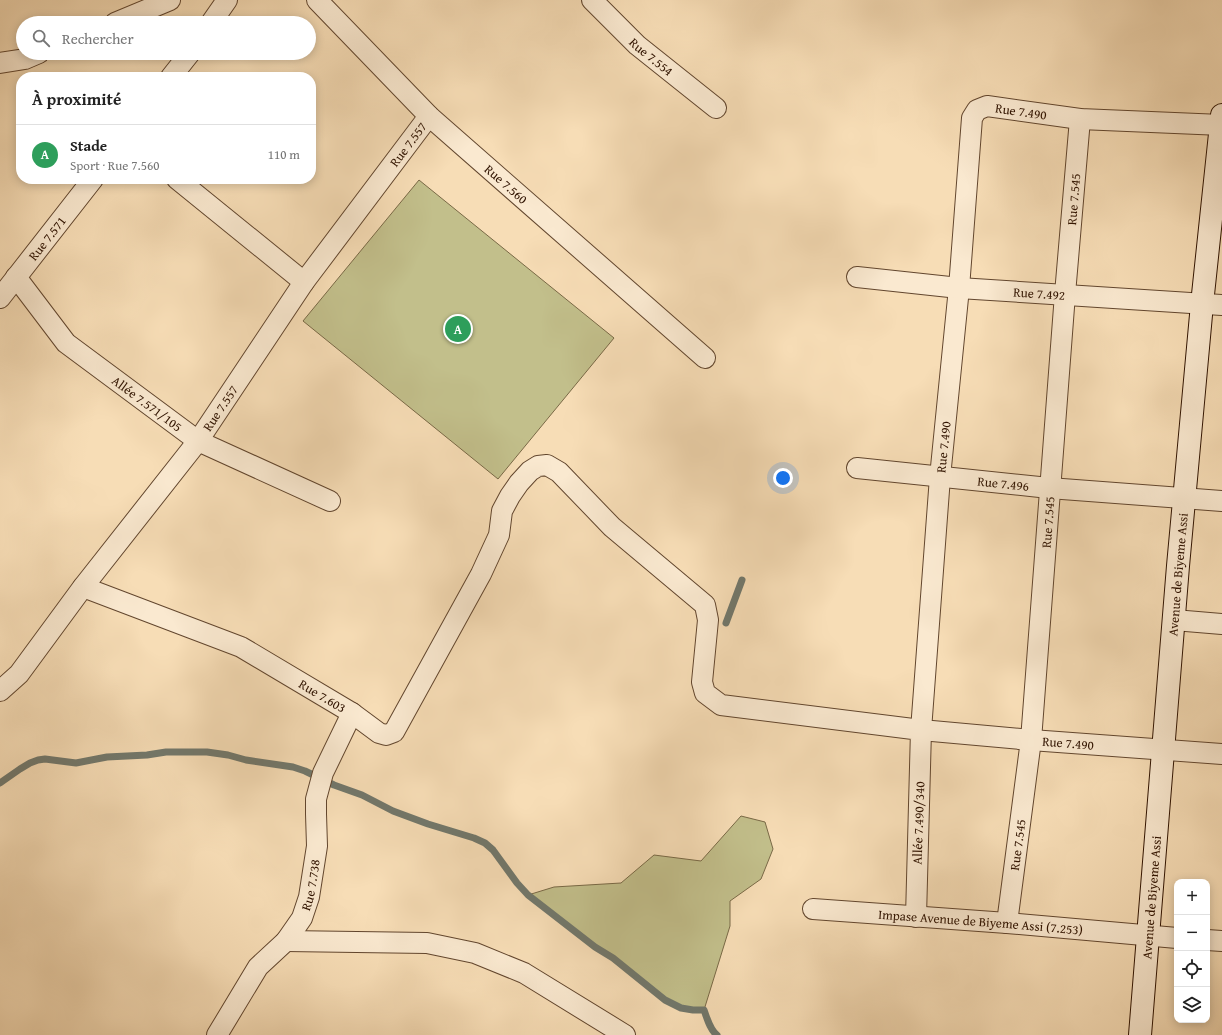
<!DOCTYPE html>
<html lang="fr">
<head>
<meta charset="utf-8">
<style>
  :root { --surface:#fff; --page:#f2f2f2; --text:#222; --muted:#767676; --line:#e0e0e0; --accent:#8f2418 }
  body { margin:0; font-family:"Gentium Book Plus",serif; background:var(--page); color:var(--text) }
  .controls { position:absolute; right:12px; bottom:12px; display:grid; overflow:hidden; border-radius:8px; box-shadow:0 2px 10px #0003 }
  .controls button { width:36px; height:36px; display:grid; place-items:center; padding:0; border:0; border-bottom:1px solid var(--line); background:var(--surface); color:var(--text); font:20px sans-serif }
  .you { position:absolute; left:783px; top:478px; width:14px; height:14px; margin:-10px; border:3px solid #fff; border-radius:50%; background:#1a73e8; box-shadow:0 0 0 6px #1a73e833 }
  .badge { display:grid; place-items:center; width:26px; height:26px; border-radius:50%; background:var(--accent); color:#fff; font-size:13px; font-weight:700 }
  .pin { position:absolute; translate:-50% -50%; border:2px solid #fff; box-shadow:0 1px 4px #0006 }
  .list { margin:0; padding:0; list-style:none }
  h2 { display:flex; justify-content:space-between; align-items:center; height:52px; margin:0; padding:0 16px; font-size:17px }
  h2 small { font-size:13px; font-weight:400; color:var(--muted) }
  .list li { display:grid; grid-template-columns:26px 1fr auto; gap:12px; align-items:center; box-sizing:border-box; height:60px; padding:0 16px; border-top:1px solid var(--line) }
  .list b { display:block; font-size:15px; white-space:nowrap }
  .list p { margin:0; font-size:13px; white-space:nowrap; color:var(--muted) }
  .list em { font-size:13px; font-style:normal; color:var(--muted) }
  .icon { flex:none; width:22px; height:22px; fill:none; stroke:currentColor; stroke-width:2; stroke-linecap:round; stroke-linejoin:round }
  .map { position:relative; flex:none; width:1222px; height:1035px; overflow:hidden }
  .search { position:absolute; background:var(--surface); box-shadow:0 2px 10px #0003; left:16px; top:16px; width:300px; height:44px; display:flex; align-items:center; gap:10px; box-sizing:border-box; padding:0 14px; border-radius:22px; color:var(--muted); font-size:15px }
  .panel { position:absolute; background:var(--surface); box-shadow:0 2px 10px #0003; left:16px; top:72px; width:300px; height:112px; border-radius:16px }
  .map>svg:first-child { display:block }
  .green { fill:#c2bf8b; stroke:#796946 }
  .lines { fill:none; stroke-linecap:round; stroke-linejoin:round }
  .stream { stroke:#72786c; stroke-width:7 }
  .minor-casing { stroke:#62462e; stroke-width:22 }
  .secondary-casing { stroke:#301301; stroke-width:24 }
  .minor { stroke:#fae9d0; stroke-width:20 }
  .secondary { stroke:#fae9d0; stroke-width:22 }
  .labels { text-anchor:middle; stroke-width:3.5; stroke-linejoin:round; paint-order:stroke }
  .street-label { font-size:13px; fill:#301301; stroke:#fae9d0 }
</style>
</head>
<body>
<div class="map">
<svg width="1222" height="1035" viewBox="0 0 1222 1035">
  <rect width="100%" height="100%" fill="#f7ddb6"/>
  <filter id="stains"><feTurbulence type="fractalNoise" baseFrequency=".005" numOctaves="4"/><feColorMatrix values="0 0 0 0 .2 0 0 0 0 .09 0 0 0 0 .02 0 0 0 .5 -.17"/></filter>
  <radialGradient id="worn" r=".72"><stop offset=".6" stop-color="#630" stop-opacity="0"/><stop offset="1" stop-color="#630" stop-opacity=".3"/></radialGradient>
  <!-- green -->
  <g class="green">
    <polygon points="419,180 614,338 498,479 303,321"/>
    <polygon points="741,816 765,822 773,849 761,879 730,901 730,926 704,1010 693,1010 681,1008 665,1000 613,958 595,947 528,895 554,887 621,883 654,855 701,861"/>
  </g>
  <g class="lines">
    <!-- stream -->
    <g class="stream">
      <polyline points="726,623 742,580"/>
      <path d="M0,783L20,769L30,763L38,760L45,759L76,763L107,757L147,755L166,752H207L228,755L246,760L293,767L305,771L334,785L362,795L393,811L428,824L474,838L485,843L493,850L517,883L528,895L595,947L613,958L665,1000L681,1008L693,1010H704C707,1018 710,1030 717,1035"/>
    </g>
    <defs>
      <g id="minor">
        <path id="s1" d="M317,0L429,116L705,358"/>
        <path id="s2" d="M592,0L637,45L716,108"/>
        <polyline points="115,23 170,0"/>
        <polyline points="211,23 227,0"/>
        <polyline points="0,63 25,59 39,53"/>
        <polyline points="171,77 190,53"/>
        <path id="s3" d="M1222,125L1080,119L987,106L977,110L972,118L959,288L940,477L921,730L1031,740L1222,754"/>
        <polyline points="177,179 304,282"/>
        <path id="s4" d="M16,277L66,343L198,441L330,501"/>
        <path id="s5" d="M857,277L959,288L1222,305"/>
        <path id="s6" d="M0,298L93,179"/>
        <path id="s7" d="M857,468L1049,488L1222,501"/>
        <path id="s8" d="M83,587L241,647L352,713L379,733L386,735L394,732L481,574L499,535L502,511L510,496L519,483L530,471L538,466L547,465L559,472L612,527L705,605L708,620L702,682L705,693L721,705L921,730L916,917"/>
        <polyline points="1174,620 1222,624"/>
        <path id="s9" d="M0,691L19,674L83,587L198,441L304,282L429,116"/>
        <path id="s10" d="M813,909L1007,923L1177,938"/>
        <path id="s11" d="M1007,923L1031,740L1065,294L1080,119"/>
        <polyline points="1207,940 1222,941"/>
        <polyline points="286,941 427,943 475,953 524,973 625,1035"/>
        <path id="s12" d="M217,1035L258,967L286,941L302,918L309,897L317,846L316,814V799L323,773L352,713"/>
      </g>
      <g id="secondary">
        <path id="s13" d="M1140,1035L1178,566L1202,304L1222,115"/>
      </g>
    </defs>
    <!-- minor casing -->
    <use href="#minor" class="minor-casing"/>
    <!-- secondary casing -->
    <use href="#secondary" class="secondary-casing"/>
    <!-- minor -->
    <use href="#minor" class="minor"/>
    <!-- secondary -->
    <use href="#secondary" class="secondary"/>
  </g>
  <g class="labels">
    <!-- street labels -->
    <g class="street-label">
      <text dy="5" stroke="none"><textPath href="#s2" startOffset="82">Rue 7.554</textPath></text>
      <text transform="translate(1021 111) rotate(8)" y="5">Rue 7.490</text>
      <text dy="5" stroke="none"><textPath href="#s9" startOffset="683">Rue 7.557</textPath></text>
      <text dy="5" stroke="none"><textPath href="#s1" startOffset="264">Rue 7.560</textPath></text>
      <text dy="5" stroke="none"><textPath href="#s11" startOffset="727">Rue 7.545</textPath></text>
      <text dy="5" stroke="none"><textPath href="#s6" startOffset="76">Rue 7.571</textPath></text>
      <text dy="5" stroke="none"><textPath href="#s5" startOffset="183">Rue 7.492</textPath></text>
      <text dy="5" stroke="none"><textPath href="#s4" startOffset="184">Allée 7.571/105</textPath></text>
      <text dy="5" stroke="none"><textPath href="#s9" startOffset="359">Rue 7.557</textPath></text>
      <text transform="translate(943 447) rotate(-84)" y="5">Rue 7.490</text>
      <text dy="5" stroke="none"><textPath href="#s7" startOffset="147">Rue 7.496</textPath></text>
      <text dy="5" stroke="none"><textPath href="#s11" startOffset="403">Rue 7.545</textPath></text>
      <text dy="5" stroke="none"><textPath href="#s13" startOffset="462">Avenue de Biyeme Assi</textPath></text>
      <text dy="5" stroke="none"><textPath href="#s8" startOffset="264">Rue 7.603</textPath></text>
      <text dy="5" stroke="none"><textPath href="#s3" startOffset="1018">Rue 7.490</textPath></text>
      <text transform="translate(918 823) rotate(-88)" y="5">Allée 7.490/340</text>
      <text dy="5" stroke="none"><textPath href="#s11" startOffset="79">Rue 7.545</textPath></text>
      <text dy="5" stroke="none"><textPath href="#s12" startOffset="180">Rue 7.738</textPath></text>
      <text dy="5" stroke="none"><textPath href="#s13" startOffset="138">Avenue de Biyeme Assi</textPath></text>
      <text dy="5" stroke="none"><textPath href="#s10" startOffset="168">Impase Avenue de Biyeme Assi (7.253)</textPath></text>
    </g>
  </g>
  <rect width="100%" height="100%" filter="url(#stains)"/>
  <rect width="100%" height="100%" fill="url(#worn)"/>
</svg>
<div class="controls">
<button>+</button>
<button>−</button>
<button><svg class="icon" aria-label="locate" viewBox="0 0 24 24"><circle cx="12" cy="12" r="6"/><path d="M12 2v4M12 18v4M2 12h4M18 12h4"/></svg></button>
<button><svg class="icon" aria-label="layers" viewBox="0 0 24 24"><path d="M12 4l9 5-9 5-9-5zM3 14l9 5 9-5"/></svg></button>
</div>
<div class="you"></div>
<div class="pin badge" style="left:458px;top:329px;background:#2e9e5b">A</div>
<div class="search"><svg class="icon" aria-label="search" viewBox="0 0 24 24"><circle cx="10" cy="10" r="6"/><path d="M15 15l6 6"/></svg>Rechercher</div>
<section class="panel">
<h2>À proximité<small></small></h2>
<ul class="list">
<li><span class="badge" style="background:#2e9e5b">A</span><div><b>Stade</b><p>Sport · Rue 7.560</p></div><em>110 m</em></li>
</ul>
</section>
</div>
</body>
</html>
